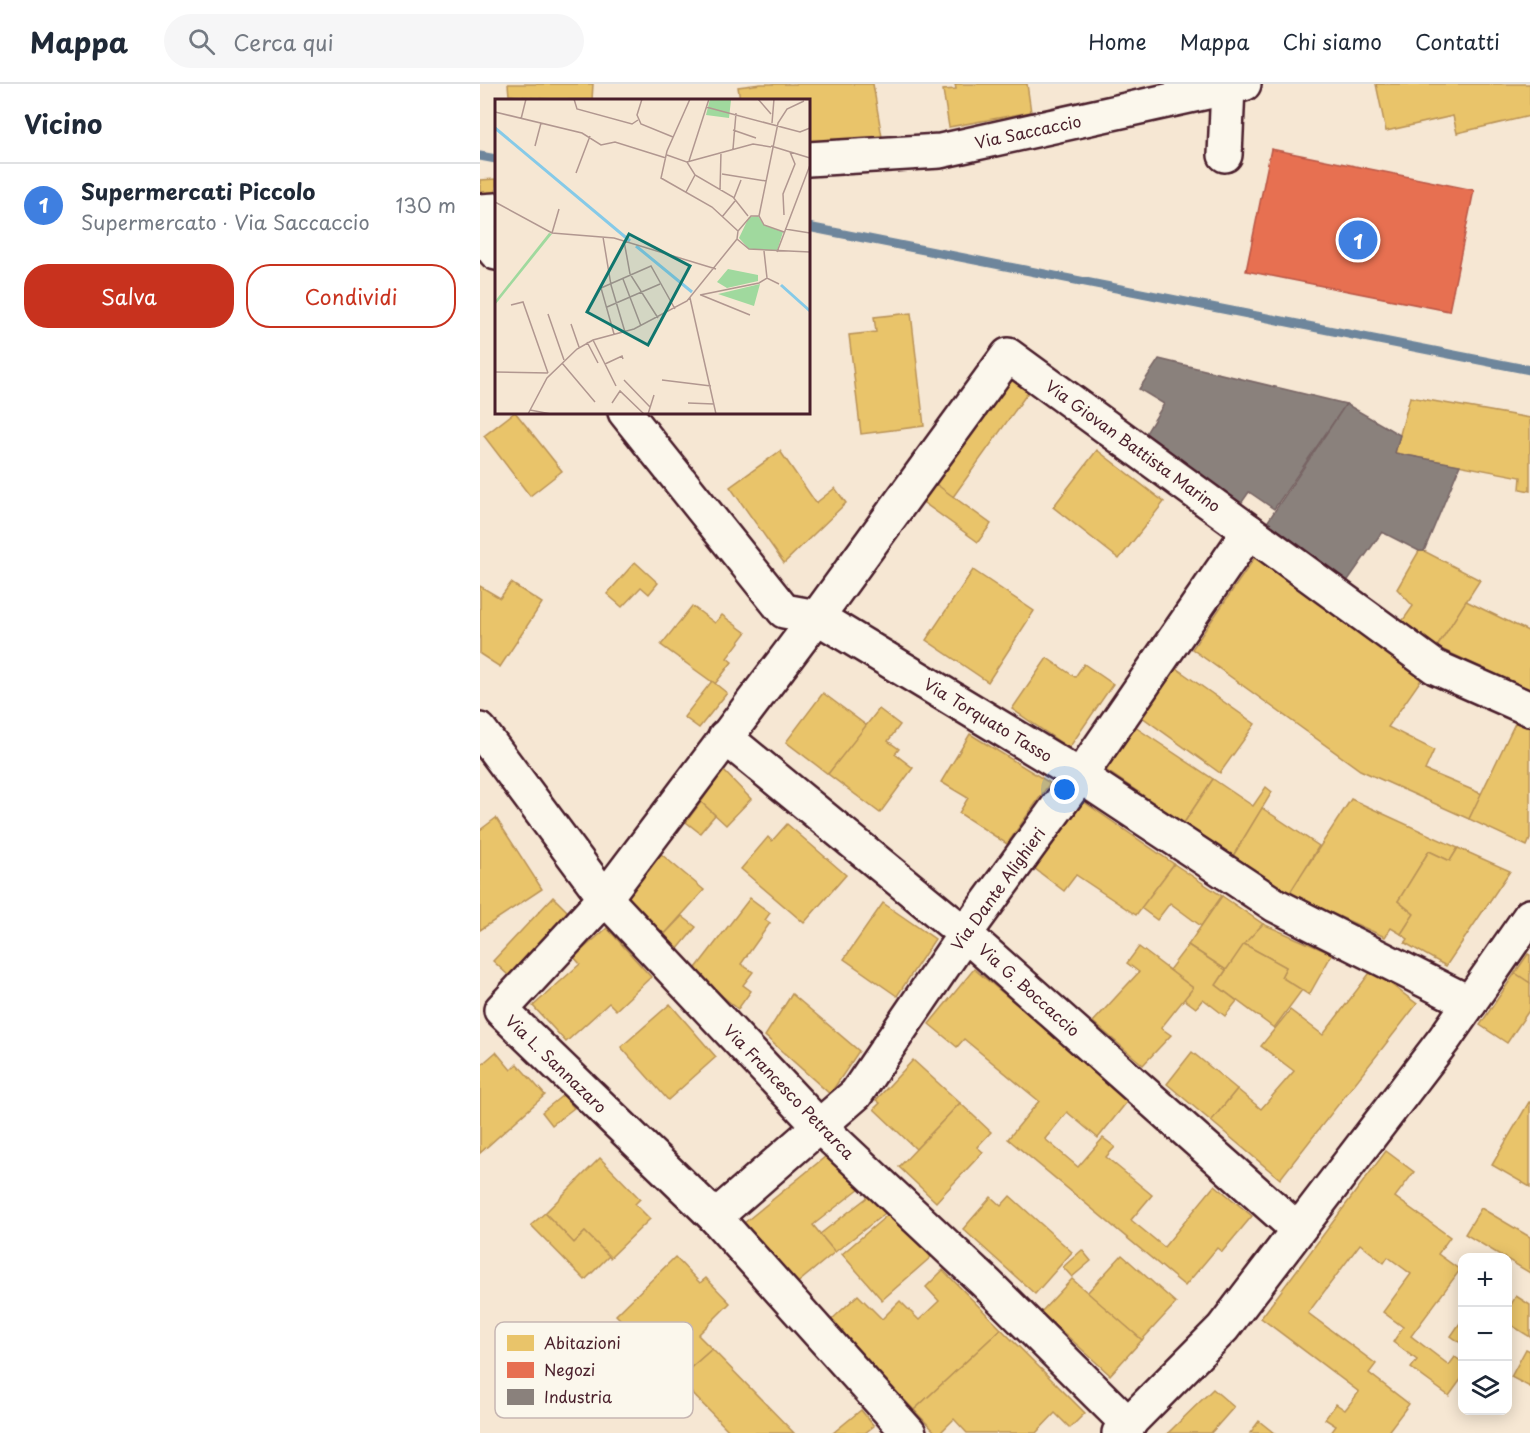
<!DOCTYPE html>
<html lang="it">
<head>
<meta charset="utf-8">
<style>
  :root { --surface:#fff; --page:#f6f6f7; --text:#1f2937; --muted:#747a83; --line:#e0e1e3; --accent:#c8321e }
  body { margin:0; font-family:"Playpen Sans",sans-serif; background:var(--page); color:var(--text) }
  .controls { position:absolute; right:18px; bottom:18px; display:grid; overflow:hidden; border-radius:12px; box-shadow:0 3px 15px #0003 }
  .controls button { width:54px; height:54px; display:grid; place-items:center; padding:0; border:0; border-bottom:2px solid var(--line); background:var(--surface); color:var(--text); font:30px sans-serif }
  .you { position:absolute; left:585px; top:706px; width:21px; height:21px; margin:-15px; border:4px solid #fff; border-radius:50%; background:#1a73e8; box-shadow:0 0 0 9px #1a73e833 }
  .badge { display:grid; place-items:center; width:39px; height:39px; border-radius:50%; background:var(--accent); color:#fff; font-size:20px; font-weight:700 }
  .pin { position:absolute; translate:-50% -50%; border:3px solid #fff; box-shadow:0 2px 6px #0006 }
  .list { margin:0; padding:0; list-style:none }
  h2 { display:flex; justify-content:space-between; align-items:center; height:78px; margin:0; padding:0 24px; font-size:26px }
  h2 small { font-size:20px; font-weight:400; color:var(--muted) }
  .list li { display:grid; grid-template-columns:39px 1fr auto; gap:18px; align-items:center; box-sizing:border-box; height:84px; padding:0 24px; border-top:2px solid var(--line) }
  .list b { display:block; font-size:22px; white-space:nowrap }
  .list p { margin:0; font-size:20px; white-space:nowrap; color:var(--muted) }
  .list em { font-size:20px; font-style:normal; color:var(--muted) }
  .actions { display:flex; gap:12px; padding:18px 24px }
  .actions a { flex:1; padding:14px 0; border:2px solid var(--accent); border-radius:24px; text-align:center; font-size:21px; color:var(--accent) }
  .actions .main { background:var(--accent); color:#fff }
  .icon { flex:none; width:33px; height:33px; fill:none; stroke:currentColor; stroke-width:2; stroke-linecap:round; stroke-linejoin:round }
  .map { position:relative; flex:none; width:1050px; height:1349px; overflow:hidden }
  header { display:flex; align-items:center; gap:36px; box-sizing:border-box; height:84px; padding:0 30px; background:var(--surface); border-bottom:2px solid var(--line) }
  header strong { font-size:28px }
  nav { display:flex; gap:33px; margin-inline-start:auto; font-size:21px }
  .search { width:420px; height:54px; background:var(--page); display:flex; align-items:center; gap:15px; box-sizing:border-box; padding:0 21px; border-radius:33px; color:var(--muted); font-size:22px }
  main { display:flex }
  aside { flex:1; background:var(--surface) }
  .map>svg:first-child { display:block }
  .homes { fill:#e9c46a; stroke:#b99257; stroke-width:1.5 }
  .shops { fill:#e76f51; stroke:#b85746; stroke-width:1.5 }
  .industry { fill:#8a817c; stroke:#776464; stroke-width:1.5 }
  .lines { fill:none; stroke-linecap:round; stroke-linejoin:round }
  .stream { stroke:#6e869c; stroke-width:9 }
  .minor-casing { stroke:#4a1f2b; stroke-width:38 }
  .minor { stroke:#fbf7ec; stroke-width:33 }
  .labels { text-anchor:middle; stroke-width:6; stroke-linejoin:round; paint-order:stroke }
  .street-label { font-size:16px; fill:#4a1f2b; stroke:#fbf7ec }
  .inset-river { fill:none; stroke:#86cae8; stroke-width:3 }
  .inset-road { fill:none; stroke:#b19790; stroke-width:1.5 }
  .view { fill:#0f766e; fill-opacity:0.15; stroke:#0f766e; stroke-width:3 }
  .inset-edge { fill:none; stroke:#4a1f2b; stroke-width:3 }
  .key { fill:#fbf7ec; stroke:#c6b6b2; stroke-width:1.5 }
  .key-label { font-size:16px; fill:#4a1f2b }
</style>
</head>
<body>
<header>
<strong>Mappa</strong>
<div class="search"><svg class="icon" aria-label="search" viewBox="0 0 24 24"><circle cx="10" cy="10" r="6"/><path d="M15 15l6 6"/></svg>Cerca qui</div>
<nav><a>Home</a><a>Mappa</a><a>Chi siamo</a><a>Contatti</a></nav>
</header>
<main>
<aside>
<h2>Vicino<small></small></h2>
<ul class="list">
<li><span class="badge" style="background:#3f7fe0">1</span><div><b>Supermercati Piccolo</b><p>Supermercato · Via Saccaccio</p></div><em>130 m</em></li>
</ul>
<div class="actions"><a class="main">Salva</a><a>Condividi</a></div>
</aside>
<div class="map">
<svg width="1050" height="1349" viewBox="0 0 1050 1349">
  <rect width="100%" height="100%" fill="#f6e7d3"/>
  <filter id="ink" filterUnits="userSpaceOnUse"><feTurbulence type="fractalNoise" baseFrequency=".0167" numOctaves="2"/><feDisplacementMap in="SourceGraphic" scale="12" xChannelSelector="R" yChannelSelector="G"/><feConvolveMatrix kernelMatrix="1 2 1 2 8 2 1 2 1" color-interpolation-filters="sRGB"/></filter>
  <g filter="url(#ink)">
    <!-- homes -->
    <g class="homes">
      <polygon points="28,0 113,0 112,16 73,16 29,11"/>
      <polygon points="281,0 393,0 403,59 328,67 328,16 260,16 258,3"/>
      <polygon points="475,0 547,0 551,28 469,43 463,6 476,5"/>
      <polygon points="896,0 1050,0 1050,32 977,49 973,32 906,47"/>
      <polygon points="16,95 16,114 0,115 0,96"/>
      <polygon points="431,229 444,342 381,350 369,251 396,248 394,233"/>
      <polygon points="533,285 554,300 473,413 453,398"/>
      <polygon points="930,313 1050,334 1050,407 1040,405 1041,393 915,369"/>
      <polygon points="35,328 82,387 50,412 4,352"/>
      <polygon points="617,366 684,418 639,475 573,423"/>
      <polygon points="300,367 336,419 355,404 366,419 304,479 250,403"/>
      <polygon points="453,398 511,440 498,458 440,416"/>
      <polygon points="939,467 944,467 1000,496 957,563 921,539 933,522 917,505"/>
      <polygon points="778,469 943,593 908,643 954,666 945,686 1002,710 989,735 880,686 712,565"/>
      <polygon points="155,478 178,499 169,510 161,503 142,523 127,510"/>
      <polygon points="493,486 554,527 508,598 446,556"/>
      <polygon points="31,499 62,519 20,583 0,570 0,502 20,514"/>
      <polygon points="986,517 1050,548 1050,606 957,563"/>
      <polygon points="212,522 235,539 242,531 266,549 247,574 252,578 235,600 181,561"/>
      <polygon points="567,574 595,593 604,580 633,600 589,664 532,625"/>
      <polygon points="693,582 775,640 740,689 658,630"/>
      <polygon points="232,597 247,609 219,644 204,633"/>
      <polygon points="343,609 387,642 348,690 306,658"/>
      <polygon points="399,625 420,641 408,657 419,665 415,670 433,684 400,729 348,690"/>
      <polygon points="1038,633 1050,639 1050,755 1047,762 989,735"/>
      <polygon points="655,643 733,695 704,739 626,686"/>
      <polygon points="490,650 570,699 527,760 479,729 488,714 461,698"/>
      <polygon points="243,686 271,715 246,741 221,718"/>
      <polygon points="733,695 773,722 786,703 792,708 753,772 704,739"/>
      <polygon points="871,715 978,764 970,777 949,767 918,817 934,830 921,850 911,844 905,853 809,810"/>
      <polygon points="221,718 235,731 220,749 206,738"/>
      <polygon points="604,718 694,780 656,831 596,791 584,807 554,784"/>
      <polygon points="782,724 839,762 809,810 753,772"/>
      <polygon points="16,734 62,805 0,846 0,746"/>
      <polygon points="307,740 366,791 324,839 261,785 288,753 292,757"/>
      <polygon points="978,764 1030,787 966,882 925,859 928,855 921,850 934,830 918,817 949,767 970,777"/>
      <polygon points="181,770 224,806 182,853 141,818"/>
      <polygon points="694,780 742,812 721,842 690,819 677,836 661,824"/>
      <polygon points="742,812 783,840 746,886 708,861"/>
      <polygon points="73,813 89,829 29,892 13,877"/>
      <polygon points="270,814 290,829 285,836 290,839 261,880 273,888 263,901 271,907 258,925 213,888"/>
      <polygon points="403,819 455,855 417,912 364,875"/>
      <polygon points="202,832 216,843 197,866 182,853"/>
      <polygon points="783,840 852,870 829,911 801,893 806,883 764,860"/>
      <polygon points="127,844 171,893 136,926 129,919 86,958 53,922 100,880 94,873"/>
      <polygon points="764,860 806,883 801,893 822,906 794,944 736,901"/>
      <polygon points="708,861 746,886 736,901 757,917 745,932 723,915 716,924 704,915 713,904 689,886"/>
      <polygon points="659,863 713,904 681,944 691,951 663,981 613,938 659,888 647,879"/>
      <polygon points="1048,870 1050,871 1050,899 1035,889"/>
      <polygon points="494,885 650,1014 618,1054 587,1028 565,1055 598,1083 623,1054 635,1063 626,1073 672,1111 651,1136 684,1163 735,1101 772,1132 742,1168 737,1164 705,1202 528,1055 559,1017 484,955 477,963 449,940"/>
      <polygon points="892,886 937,920 800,1095 731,1037 757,1005 781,1025 814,987 781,962 810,926 843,951"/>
      <polygon points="1035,889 1050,899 1050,925 1027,959 1000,941"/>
      <polygon points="312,910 379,967 350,1010 285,952"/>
      <polygon points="190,920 236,973 188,1016 141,963"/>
      <polygon points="16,968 31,986 37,980 65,1011 0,1069 0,982"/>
      <polygon points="712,968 757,1005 731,1037 687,1000"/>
      <polygon points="433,976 480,1019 436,1065 394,1025 400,1019 396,1016"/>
      <polygon points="83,1011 94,1024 72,1041 62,1028"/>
      <polygon points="1049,1018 1050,1018 1050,1103 1012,1081"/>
      <polygon points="480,1019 511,1048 497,1063 503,1068 456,1118 419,1083"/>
      <polygon points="906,1067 934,1088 915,1113 970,1153 958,1170 980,1186 931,1252 969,1281 975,1273 982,1278 982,1294 969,1312 931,1284 937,1276 913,1258 923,1243 903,1228 931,1190 908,1173 904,1179 880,1160 828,1229 896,1280 889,1289 929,1320 907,1349 851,1349 856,1342 845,1335 856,1320 865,1326 879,1308 781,1234"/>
      <polygon points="351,1068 380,1104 333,1141 355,1168 315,1201 264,1139"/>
      <polygon points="120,1074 160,1115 155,1120 170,1135 130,1174 105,1148 94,1159 65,1129"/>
      <polygon points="393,1109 408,1127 355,1168 340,1150"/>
      <polygon points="530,1112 592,1168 555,1210 483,1145 511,1113 521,1122"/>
      <polygon points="1001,1124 1050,1153 1050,1189 985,1150"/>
      <polygon points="412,1127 451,1173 402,1216 362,1170"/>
      <polygon points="65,1129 94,1159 105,1148 129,1172 105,1196 51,1141"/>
      <polygon points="602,1166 611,1177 592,1193 583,1183"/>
      <polygon points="642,1171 696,1219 662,1256 607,1209"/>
      <polygon points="195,1173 220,1199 226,1194 250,1219 218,1251 232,1265 198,1295 136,1231"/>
      <polygon points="463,1186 521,1245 434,1326 349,1238 378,1211 402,1235 420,1217 439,1236 459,1217 446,1203"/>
      <polygon points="592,1195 662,1256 630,1291 561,1228"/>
      <polygon points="1036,1212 1050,1221 1050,1253 1028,1239 1028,1226"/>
      <polygon points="980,1239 982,1240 982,1260 971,1252"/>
      <polygon points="521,1245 605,1329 590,1344 575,1329 556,1349 487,1349 474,1335 460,1349 456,1349 434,1326"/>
      <polygon points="232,1265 314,1349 251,1349 198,1295"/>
      <polygon points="1046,1265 1050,1267 1050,1303 1031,1293"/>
      <polygon points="733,1305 754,1323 731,1349 688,1349"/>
      <polygon points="381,1326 394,1342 385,1349 353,1349"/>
      <polygon points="779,1337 794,1349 770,1349"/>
    </g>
    <!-- shops -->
    <polygon class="shops" points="791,65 994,106 969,227 766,187"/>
    <!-- industry -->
    <g class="industry">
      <polygon points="679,275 866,320 794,425 769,408 760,421 666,349 684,320 659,305"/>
      <polygon points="866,320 920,351 915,369 980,381 944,467 939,467 902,448 866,499 786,440"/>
    </g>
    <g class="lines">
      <!-- stream -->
      <g class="stream">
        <polyline points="0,72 16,75"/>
        <polyline points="328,143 1050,286"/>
      </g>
      <defs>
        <g id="minor">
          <polyline points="745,71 748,3"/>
          <polyline points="328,75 460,67 764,0"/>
          <polyline points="0,127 16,126"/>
          <polyline points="0,148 16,169"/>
          <polyline points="145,328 304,527 337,533 600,692 795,821 990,919"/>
          <polyline points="0,646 125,814 340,1043 506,1199 649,1341"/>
          <polyline points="245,653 485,850 817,1145"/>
          <polyline points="235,1133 376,1010 485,850 600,692 769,447"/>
          <polyline points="429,1349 235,1133 21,926 125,814 337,533 528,271 955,583 1050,625"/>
          <polyline points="639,1349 743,1244 965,954 1050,832"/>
        </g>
      </defs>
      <!-- minor casing -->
      <use href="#minor" class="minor-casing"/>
      <!-- minor -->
      <use href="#minor" class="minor"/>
    </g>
  </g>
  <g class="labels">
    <!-- street labels -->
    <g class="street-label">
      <text transform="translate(548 48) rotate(-12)" y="6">Via Saccaccio</text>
      <text transform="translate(653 362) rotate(36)" y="6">Via Giovan Battista Marino</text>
      <text transform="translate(508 636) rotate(31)" y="6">Via Torquato Tasso</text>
      <text transform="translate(518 805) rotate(-54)" y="6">Via Dante Alighieri</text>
      <text transform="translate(549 906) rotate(42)" y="6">Via G. Boccaccio</text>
      <text transform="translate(76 980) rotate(44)" y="6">Via L. Sannazaro</text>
      <text transform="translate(309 1008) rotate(46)" y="6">Via Francesco Petrarca</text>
    </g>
  </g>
  <!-- overview -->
  <g transform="translate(15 15)">
    <rect width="315" height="315" fill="#f6e7d3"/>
    <path d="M54,134L57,135L0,206V202ZM233,170L263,176V182L232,189L222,183ZM265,185L259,207L223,195Z" fill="#a0d99e"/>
    <path d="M215,0L236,1L234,19L211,16ZM263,117L269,126L288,133L282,152L254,150L244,139L254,118Z" fill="#a0d99e"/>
    <path class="inset-river" d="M0,29L135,142M141,147L197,193M286,186L315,212"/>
    <path class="inset-road" d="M79,0L82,10L137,25L143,21M147,0L142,16L146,25L178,38M195,0L172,52L166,79L217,108L243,132M263,0L276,15M211,8L305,33L315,29M0,13L87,34L106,46L120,43L171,59M26,20L31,0M277,24L279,0M238,31L261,39M40,47L46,24M276,47L315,59M238,50L241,14M172,56L192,63L200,76L238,98L253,117M194,62L214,0M192,63L258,45L276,48M81,74L95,37M227,75L271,82M225,91L226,53M191,93L200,76M239,99L246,81M0,103L57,134L119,139L221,170M289,116L288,95L300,65L295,53M264,117L283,24L292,10L309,2M227,118L240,102M290,130L315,134M289,133L269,126L264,117H256L243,132L242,140L254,150L315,153M57,134L64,110M108,138L116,186L130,233M129,142L135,175L163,219M269,152L272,179M282,153L315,66M128,180L146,227M205,196L264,184L272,179L284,185M206,196L255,216M195,199L221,315M16,206L28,203L53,274M112,208L165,185M53,215L69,261M76,225L84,248M119,235L106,189L156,167L180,210M98,241L121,287M92,243L103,264M67,264L100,303M110,265L127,257L128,260M0,273L53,274M129,281L155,308M167,281L216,287M117,304L125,292L149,315M193,304L219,305M35,311L56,315M33,315L52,279L82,250L98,241L139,230L192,202L242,140M153,315L159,296"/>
    <path class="view" d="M134,135L195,167L153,246L92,213Z"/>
    <rect width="315" height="315" class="inset-edge"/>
  </g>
  <!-- legend -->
  <rect x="15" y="1238" width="198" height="96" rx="9" class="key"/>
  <rect x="27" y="1251" width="27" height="16" fill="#e9c46a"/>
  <rect x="27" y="1278" width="27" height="16" fill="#e76f51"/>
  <rect x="27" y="1305" width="27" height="16" fill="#8a817c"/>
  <g class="key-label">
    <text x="64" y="1265">Abitazioni</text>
    <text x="64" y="1292">Negozi</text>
    <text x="64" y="1319">Industria</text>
  </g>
</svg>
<div class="controls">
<button>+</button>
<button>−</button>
<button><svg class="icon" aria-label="layers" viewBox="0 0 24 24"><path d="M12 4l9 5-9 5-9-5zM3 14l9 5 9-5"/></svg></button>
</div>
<div class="you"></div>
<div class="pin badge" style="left:878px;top:156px;background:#3f7fe0">1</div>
</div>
</main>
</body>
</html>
